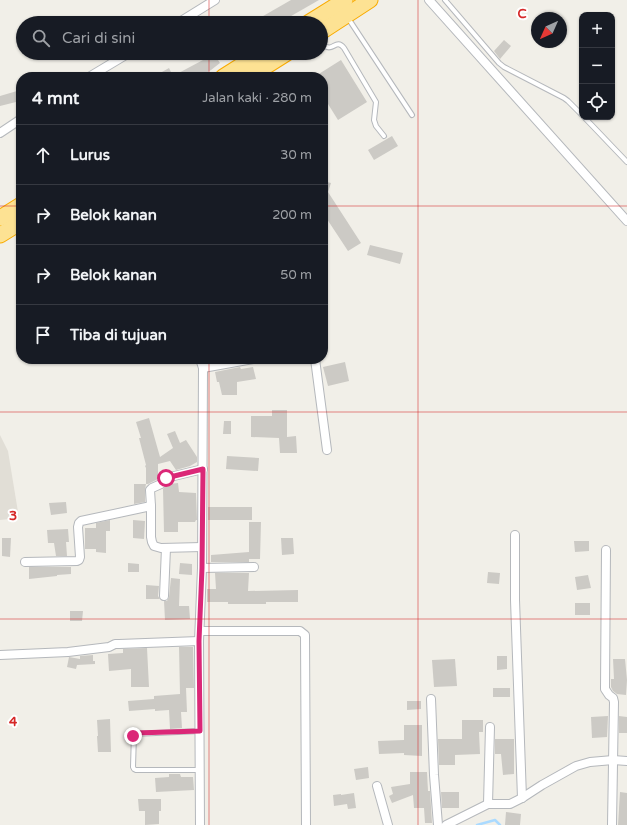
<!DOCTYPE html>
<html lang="id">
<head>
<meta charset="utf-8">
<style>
  :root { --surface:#171b24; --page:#242831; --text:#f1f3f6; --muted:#9ea1a6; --line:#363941 }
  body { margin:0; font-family:"Varela Round",sans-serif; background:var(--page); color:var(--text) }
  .controls { position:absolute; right:12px; top:12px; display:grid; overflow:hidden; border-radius:8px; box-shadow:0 1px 3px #0004 }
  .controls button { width:36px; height:36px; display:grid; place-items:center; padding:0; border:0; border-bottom:1px solid var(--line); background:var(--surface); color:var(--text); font:20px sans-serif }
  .compass { position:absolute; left:531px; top:12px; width:36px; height:36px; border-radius:50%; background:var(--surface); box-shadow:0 1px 3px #0004; rotate:225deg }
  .stop { position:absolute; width:12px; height:12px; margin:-9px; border:3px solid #db2777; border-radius:50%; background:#fff }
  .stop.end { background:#db2777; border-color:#fff; box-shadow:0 1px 4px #0008 }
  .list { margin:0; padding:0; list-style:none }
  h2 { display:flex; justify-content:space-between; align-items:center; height:52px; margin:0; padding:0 16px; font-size:17px }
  h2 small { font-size:13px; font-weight:400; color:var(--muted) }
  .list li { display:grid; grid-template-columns:26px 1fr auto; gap:12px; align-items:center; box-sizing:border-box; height:60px; padding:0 16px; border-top:1px solid var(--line) }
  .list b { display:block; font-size:15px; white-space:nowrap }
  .list em { font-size:13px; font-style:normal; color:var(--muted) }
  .icon { flex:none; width:22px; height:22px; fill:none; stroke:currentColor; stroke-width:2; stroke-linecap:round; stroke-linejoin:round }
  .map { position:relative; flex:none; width:627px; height:825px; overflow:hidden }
  .search { position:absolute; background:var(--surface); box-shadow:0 1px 3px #0004; left:16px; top:16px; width:312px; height:44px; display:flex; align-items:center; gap:10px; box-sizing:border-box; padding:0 14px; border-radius:22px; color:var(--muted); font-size:15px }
  .panel { position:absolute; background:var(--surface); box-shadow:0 1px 3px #0004; left:16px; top:72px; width:312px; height:292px; border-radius:16px }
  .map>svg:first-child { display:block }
  .education { fill:#e1ded6 }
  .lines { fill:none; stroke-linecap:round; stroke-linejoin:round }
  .stream { stroke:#aadaff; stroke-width:2.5 }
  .building { fill:#cccac5 }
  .lane-casing { stroke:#b5b8bc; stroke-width:6 }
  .street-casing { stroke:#b5b8bc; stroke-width:10 }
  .highway-casing { stroke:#f9ab00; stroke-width:17 }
  .lane { stroke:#fff; stroke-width:4 }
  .street { stroke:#fff; stroke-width:8 }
  .highway { stroke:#fde293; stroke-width:15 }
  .route { stroke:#db2777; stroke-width:5 }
  .grid { fill:none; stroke:#d62828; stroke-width:1; stroke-opacity:0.55 }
  .grid-label { font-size:13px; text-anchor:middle; font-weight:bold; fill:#d62828; stroke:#fff; stroke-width:4; stroke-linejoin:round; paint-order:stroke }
</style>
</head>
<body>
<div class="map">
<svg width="627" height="825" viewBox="0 0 627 825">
  <rect width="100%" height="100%" fill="#f1efe8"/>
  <!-- education -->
  <polygon class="education" points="0,435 8,451 19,518 0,520"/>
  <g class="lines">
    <!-- stream -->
    <polyline class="stream" points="477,825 495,820 500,825"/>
  </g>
  <!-- building -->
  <g class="building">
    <polygon points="291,0 319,0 279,23 251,23"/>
    <polygon points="504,40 511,46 500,59 494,51"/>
    <polygon points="209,53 229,53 218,60 220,63 211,70 199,77 153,77 169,68 173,76 203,60 202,58"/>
    <polygon points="341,60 367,102 338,120 323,96 323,77 314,77"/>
    <polygon points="17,91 20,101 0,106 0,96"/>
    <polygon points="392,136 398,146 374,160 368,150"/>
    <polygon points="323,181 331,183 328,192 361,243 348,251 323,213"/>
    <polygon points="370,245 403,253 400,264 367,255"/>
    <polygon points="345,362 349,381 328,386 323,367"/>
    <polygon points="240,367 241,369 253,367 256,379 237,382 237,395 222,395 219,382 217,382 215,372"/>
    <polygon points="272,410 287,410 287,437 296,436 297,453 280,453 279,438 251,437 251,416 272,416"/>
    <polygon points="149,418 160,457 173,448 167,434 175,431 180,443 186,440 197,457 197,462 190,466 176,470 170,461 158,464 158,479 148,484 146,484 146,468 145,466 146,465 139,438 141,438 136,422"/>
    <polygon points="224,421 231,421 231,434 223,434"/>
    <polygon points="227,456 259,458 258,471 226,469"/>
    <polygon points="178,483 179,492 196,493 197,520 196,520 195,522 178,522 178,532 164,532 163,489 169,484"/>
    <polygon points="134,484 146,484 145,490 145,502 134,504"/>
    <polygon points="66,502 67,513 51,515 49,503"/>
    <rect x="208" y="507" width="44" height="13"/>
    <polygon points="110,520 110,531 106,531 106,553 96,552 96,549 85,549 85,528 96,528 96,523"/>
    <polygon points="133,520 145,521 144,539 133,538"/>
    <polygon points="249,522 261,522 260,559 249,559 249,562 211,562 211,555 249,552"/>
    <polygon points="68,529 69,542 66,542 67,556 56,556 54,543 48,543 47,530"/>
    <polygon points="2,538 11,538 10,557 2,556"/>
    <polygon points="281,538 293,538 294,554 282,555"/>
    <polygon points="574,541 589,541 589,551 575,552"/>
    <polygon points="128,563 139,564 139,572 128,572"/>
    <polygon points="180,563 192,564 192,575 179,574"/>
    <polygon points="29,567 71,567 71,574 57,575 57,576 29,579"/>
    <polygon points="488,572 500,573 499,584 487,583"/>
    <polygon points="215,573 249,573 248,591 298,590 298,602 266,602 266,604 228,604 228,602 207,602 207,589 216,589"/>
    <polygon points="588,575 591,588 577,590 575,577"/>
    <polygon points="171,578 180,579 179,606 189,606 190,619 165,620 164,601 167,601 169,597"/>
    <polygon points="146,585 159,586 158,596 160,599 146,599"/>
    <rect x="575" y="603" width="15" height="12"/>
    <polygon points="70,611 83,611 82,621 70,621"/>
    <polygon points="179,647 193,647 194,688 186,688 187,712 181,712 182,728 170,729 169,710 155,711 155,709 129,711 128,701 154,699 154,696 180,694"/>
    <polygon points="147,648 149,687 131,687 131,669 109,671 108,654 123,653 123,649"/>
    <polygon points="93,655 93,661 95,661 95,664 77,665 76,669 67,667 69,657 80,659 80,656"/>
    <polygon points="497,656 507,656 507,669 497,670"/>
    <polygon points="455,659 457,686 434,687 432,660"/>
    <polygon points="613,659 625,659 627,680 626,695 617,694 613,691 611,687 611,679 614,679"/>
    <rect x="493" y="688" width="17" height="9"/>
    <polygon points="407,701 421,701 421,709 407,710"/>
    <polygon points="608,716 607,737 592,738 591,717"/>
    <polygon points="619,716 627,717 627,733 619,733"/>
    <polygon points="110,719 111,752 98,752 97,736 98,736 97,720"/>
    <polygon points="462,720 483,720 483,732 479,732 480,754 455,755 455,765 439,765 438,739 462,739"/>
    <polygon points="404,725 422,725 422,756 404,755 404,753 379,754 378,741 404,740"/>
    <polygon points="495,739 514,739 514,774 503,775 501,754 495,754"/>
    <polygon points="368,767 369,778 356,780 354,769"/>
    <polygon points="410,772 427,772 428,791 430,791 432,823 425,823 424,808 414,808 413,795 392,803 389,796 393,794 391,787 410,784"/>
    <polygon points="169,774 180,774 181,777 193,777 194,790 156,792 155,778 169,777"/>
    <polygon points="441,792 459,792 459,808 442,808"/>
    <polygon points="620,792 627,793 627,825 618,825"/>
    <polygon points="354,793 356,808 348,809 347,804 334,806 333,795 341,794 341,795"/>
    <polygon points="138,799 161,799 161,811 159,811 159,824 145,825 145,811 139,811"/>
    <polygon points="506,812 521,814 520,825 505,825"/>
  </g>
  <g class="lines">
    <defs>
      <g id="lane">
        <polyline points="445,0 499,63 504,67 564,98 568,101 582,115"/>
        <polyline points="348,18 412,115"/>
        <path d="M321,40C321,40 325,45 325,46C333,52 336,38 344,48L376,102L374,120L376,126L384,136"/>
        <polyline points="584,117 627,162"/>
        <polyline points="200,731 134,734 133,767 134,769 136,770 200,770"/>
      </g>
      <g id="street">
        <polyline points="429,0 627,221"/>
        <polyline points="178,23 215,0"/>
        <polyline points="89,77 129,53"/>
        <polyline points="0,133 21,119"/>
        <polyline points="200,359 203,368 202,568 199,641 200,825"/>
        <polyline points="315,359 327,450"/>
        <polyline points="203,368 253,359"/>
        <polyline points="151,506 151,537 152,542 154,546 161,548 202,547"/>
        <polyline points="515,535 515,600 522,798"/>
        <polyline points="606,550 605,689 609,695 613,698 614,702 612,825"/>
        <polyline points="25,562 77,561 79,560 80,557 78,527 79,523 81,521 151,506 150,490 152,488 161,484 166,478 203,469"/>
        <polyline points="202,568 254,567"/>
        <polyline points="164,596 166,548"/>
        <polyline points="200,631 300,631 305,635 306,825"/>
        <polyline points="0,655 68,652 109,647 115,644 119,644 199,641"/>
        <polyline points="431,699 434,775 438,825"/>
        <polyline points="377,786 388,825"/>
        <polyline points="488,804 490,727"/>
        <polyline points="446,825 488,804 510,804 522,798 542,785 576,766 590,762 613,760 627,761"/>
      </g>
      <g id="highway">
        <polyline points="308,23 345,0"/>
        <polyline points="321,32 370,0"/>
        <polyline points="223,77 261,53"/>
        <polyline points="249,77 287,53"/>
        <polyline points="0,218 21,205"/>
        <polyline points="0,235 21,222"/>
      </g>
    </defs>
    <!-- lane casing -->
    <use href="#lane" class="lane-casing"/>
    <!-- street casing -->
    <use href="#street" class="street-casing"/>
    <!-- highway casing -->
    <use href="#highway" class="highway-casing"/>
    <!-- lane -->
    <use href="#lane" class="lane"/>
    <!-- street -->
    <use href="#street" class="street"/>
    <!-- highway -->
    <use href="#highway" class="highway"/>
  </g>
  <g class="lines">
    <!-- route -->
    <polyline class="route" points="133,736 134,734 136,733 200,731 199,641 202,568 203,469 166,478"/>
  </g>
  <!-- grid -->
  <path class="grid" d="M209,0V23M418,0V825M209,53V77M0,206H21M323,206H627M209,359V825M0,412H627M0,619H627"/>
  <g class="grid-label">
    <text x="522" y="18">C</text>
    <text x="13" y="520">3</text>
    <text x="13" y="726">4</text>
  </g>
</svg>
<div class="controls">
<button>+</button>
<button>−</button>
<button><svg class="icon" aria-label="locate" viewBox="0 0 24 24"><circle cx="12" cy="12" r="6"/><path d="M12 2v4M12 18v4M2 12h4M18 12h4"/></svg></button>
</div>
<svg class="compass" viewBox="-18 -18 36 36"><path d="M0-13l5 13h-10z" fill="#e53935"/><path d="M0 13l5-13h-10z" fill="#9ea1a6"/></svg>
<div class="stop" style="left:166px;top:478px"></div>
<div class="stop end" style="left:133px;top:736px"></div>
<div class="search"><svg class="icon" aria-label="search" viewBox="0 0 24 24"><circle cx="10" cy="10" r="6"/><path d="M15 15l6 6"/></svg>Cari di sini</div>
<section class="panel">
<h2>4 mnt<small>Jalan kaki · 280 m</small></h2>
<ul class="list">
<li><svg class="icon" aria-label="ahead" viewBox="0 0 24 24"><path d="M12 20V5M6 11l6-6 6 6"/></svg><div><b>Lurus</b></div><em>30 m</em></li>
<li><svg class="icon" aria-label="right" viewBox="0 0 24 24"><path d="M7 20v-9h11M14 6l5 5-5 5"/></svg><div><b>Belok kanan</b></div><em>200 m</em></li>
<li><svg class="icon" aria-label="right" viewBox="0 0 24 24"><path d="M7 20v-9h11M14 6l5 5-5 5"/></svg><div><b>Belok kanan</b></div><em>50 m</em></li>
<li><svg class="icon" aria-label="arrive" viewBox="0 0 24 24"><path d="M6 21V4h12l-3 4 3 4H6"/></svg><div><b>Tiba di tujuan</b></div></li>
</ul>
</section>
</div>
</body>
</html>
